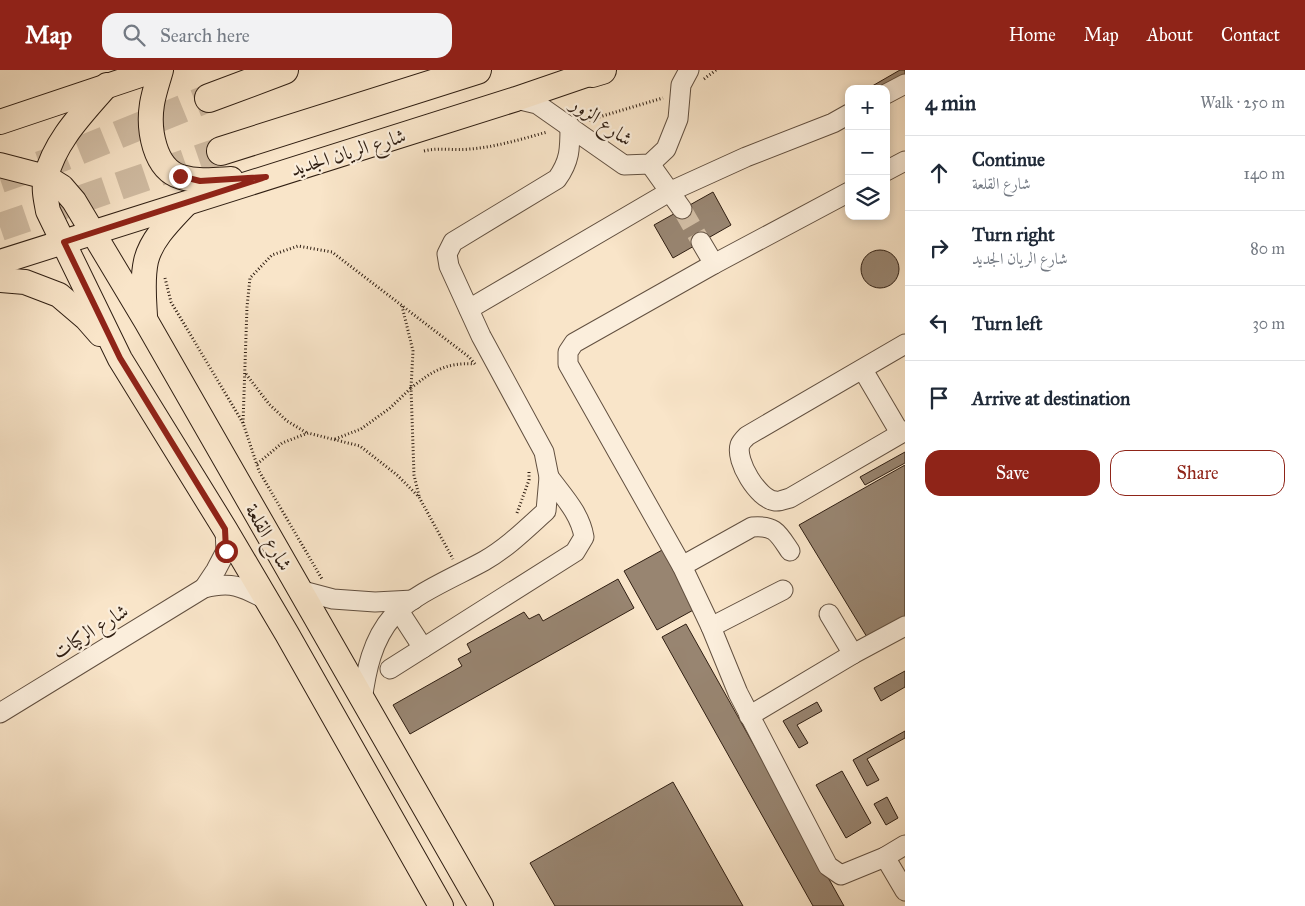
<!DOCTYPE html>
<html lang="en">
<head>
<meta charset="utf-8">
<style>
  :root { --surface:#fff; --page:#f2f2f3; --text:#1f2937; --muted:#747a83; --line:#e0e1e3; --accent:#8f2418 }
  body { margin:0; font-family:"IM FELL Great Primer",Amiri,serif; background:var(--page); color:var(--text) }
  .controls { position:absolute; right:15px; top:15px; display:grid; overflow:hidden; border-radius:10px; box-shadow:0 2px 8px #0003 }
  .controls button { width:45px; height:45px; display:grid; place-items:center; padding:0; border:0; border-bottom:1px solid var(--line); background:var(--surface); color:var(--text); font:25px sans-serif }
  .stop { position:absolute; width:15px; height:15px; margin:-11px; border:4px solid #8f2418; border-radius:50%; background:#fff }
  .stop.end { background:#8f2418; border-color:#fff; box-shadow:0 1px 5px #0008 }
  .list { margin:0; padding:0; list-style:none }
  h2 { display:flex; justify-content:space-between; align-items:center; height:65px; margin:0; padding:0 20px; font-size:21px }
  h2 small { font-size:16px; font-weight:400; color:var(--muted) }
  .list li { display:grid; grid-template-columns:32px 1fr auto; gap:15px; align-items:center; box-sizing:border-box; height:75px; padding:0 20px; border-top:1px solid var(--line) }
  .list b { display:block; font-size:19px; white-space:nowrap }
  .list p { margin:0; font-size:16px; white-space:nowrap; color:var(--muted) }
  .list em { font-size:16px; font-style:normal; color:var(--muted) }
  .actions { display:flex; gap:10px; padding:15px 20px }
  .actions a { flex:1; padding:11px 0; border:1px solid var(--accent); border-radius:15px; text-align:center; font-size:18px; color:var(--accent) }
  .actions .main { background:var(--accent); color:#fff }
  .icon { flex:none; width:28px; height:28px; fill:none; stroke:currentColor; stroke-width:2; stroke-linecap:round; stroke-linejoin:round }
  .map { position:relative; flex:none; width:905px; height:836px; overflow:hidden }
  header { display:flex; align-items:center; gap:30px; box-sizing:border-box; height:70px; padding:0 25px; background:var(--accent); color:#fff }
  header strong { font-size:24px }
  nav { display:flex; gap:28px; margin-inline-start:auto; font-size:18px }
  .search { width:350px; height:45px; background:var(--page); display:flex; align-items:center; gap:12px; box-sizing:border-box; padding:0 18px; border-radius:15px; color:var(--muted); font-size:19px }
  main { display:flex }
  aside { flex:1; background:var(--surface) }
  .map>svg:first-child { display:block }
  .building { fill:#988571; stroke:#2f1e12 }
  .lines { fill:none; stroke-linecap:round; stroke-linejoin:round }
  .minor-tunnel { stroke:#d1bda4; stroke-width:19; stroke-dasharray:19 9; stroke-linecap:butt }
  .highway-tunnel { stroke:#d1bda4; stroke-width:28; stroke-dasharray:28 14; stroke-linecap:butt }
  .minor-casing { stroke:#625040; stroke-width:21 }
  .major-casing { stroke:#2f1e12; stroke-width:26 }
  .highway-casing { stroke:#2f1e12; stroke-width:30 }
  .path { stroke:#2f1e12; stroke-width:3; stroke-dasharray:1 2.5; stroke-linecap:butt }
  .minor { stroke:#fbeedc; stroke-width:19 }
  .major { stroke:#f9e5c9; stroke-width:24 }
  .highway { stroke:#f9e5c9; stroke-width:28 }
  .route { stroke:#8f2418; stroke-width:6 }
  .labels { text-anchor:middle; stroke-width:4.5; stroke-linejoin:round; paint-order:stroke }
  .street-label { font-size:20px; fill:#2f1e12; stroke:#fbeedc }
</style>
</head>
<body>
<header>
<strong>Map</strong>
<div class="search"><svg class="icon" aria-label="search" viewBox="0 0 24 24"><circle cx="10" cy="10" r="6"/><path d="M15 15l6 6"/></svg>Search here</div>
<nav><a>Home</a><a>Map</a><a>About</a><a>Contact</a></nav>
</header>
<main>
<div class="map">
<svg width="905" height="836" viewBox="0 0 905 836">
  <rect width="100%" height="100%" fill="#f9e5c9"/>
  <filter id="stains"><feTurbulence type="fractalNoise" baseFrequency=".004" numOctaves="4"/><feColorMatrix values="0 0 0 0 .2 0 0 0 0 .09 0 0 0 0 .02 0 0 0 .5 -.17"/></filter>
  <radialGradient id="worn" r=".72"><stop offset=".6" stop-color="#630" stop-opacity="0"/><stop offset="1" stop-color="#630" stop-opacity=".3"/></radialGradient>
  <!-- building -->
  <g class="building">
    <polygon points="900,0 905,0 905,8 886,19 867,19"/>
    <polygon points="713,122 731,155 673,188 654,155"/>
    <circle cx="880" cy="199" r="19"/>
    <polygon points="905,382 905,393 865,415 860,407"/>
    <polygon points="905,395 905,552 870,572 799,455"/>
    <polygon points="664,479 697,538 657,560 624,501"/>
    <polygon points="618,509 634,538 410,664 393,635 462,596 458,589 471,582 467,574 524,542 529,549 539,544 543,551"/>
    <polygon points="686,554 844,836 813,836 662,567"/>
    <polygon points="905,601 905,617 881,631 874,618"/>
    <polygon points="817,632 822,641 797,655 808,673 799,678 783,651"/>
    <polygon points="905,661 905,668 867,689 879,710 867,716 853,690"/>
    <polygon points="842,701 871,753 846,768 816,715"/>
    <polygon points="673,712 743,836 555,836 530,793"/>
    <polygon points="887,727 898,748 886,755 874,734"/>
  </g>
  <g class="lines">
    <!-- minor-tunnel -->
    <polyline class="minor-tunnel" points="682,139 701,172"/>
    <!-- highway-tunnel -->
    <g class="highway-tunnel">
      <polyline points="0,109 61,88 209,28"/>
      <polyline points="0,157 221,81"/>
    </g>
    <defs>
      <g id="minor">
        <polyline points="886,24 905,14"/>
        <polyline points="516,29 537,34 624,95 650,94 666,79 678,49 681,15 689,0"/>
        <polyline points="650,94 682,139"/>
        <polyline points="886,101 905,91"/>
        <polyline points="849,122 714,194 574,273 568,282 568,294 682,496 711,557 738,623 828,796 841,805 885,787 905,775"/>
        <polyline points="701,172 714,194"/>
        <polyline points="469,239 669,122 746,87 833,53 849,44"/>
        <path d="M905,274L747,366C745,368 741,372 740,375C735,391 758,429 775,431C779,432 786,429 790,428L905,361"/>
        <polyline points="863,300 900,363"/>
        <path d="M682,496L752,457C775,455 778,463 790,481"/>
        <polyline points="204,518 216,500 226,481 225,459"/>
        <polyline points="299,520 333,529 375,532 413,530"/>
        <polyline points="399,541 423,578"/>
        <polyline points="829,544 853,584"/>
        <polyline points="711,557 783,520"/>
        <path d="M390,599L575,482L584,467C580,443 563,426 549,407"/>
        <path d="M362,631C366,601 372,570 393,546C413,524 457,506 484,491C507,478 526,459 546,441L549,407L544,382L481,266L449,196L447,184L453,172L557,109C570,91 570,79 570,56"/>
        <path d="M0,643L204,518C233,511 242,517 267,530"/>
        <polyline points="749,646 853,584 905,556"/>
        <polyline points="885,787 905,821"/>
      </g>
      <g id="major">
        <path d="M161,0C158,11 154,22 152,34C148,59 154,99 181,107C198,112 214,110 231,109"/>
        <path d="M107,15C84,42 55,70 46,107C43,118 46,130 48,141L120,289L225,459L287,564L441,836"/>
        <polyline points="0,52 155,0"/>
        <polyline points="0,95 46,107 62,117 74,131 146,251 481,836"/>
        <polyline points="0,192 516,29 592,3"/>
        <polyline points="0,210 25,212 59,225 86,248 100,264"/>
        <path d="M145,246C144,228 142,209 146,191C151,169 171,150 186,134"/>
      </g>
      <g id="highway">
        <polyline points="592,3 602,0"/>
        <polyline points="209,28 284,0"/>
        <polyline points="221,81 477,0"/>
      </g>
    </defs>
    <!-- minor casing -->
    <use href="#minor" class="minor-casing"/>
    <!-- major casing -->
    <use href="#major" class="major-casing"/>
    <!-- highway casing -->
    <use href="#highway" class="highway-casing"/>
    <!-- path -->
    <g class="path">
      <polyline points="704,9 716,0"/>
      <polyline points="589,50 663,28"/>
      <path d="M424,81C440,77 454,81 470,79C496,77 522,69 547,62"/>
      <polyline points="165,208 171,232 243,353 259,401 322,509"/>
      <polyline points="246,304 269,334 287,351 307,363"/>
      <polyline points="243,353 247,237 250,208 272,185 298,176 332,182 469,287 475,294"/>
      <polyline points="335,369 361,359 390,338 411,318 413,281 402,236"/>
      <polyline points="257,394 282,373 308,363 360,376 397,405 419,427 453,489"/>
      <path d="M419,426L414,405L411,318C431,302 446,292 474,294"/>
      <polyline points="517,443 529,410 529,402"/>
    </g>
    <!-- minor -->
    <use href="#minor" class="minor"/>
    <!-- major -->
    <use href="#major" class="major"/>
    <!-- highway -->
    <use href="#highway" class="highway"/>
  </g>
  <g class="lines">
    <!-- route -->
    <polyline class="route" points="180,106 200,111 266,107 64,172 120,288 225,459 226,481"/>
  </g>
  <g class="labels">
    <!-- street labels -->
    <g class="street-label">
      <text transform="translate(602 51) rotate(35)" y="7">شارع الزور</text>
      <text transform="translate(348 82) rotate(-17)" y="7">شارع الريان الجديد</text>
      <text transform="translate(269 467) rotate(60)" y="7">شارع القلعة</text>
      <text transform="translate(90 561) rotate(-32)" y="7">شارع الركيات</text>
    </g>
  </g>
  <rect width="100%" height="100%" filter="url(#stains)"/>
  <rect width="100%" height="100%" fill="url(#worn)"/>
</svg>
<div class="controls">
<button>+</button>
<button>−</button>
<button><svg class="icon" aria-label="layers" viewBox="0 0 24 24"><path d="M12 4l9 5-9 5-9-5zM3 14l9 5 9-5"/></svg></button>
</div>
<div class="stop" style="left:226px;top:481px"></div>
<div class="stop end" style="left:180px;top:106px"></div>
</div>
<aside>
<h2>4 min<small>Walk · 250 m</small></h2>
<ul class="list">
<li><svg class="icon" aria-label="ahead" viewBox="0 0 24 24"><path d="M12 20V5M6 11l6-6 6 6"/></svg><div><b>Continue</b><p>شارع القلعة</p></div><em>140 m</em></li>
<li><svg class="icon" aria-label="right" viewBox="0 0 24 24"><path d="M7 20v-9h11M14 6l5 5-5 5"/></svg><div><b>Turn right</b><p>شارع الريان الجديد</p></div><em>80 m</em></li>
<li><svg class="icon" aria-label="left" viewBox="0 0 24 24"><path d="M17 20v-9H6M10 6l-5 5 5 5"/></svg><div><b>Turn left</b></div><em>30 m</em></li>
<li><svg class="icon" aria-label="arrive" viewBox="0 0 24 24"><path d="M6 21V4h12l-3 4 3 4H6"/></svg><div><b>Arrive at destination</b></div></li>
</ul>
<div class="actions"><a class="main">Save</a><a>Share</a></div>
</aside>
</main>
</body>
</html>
